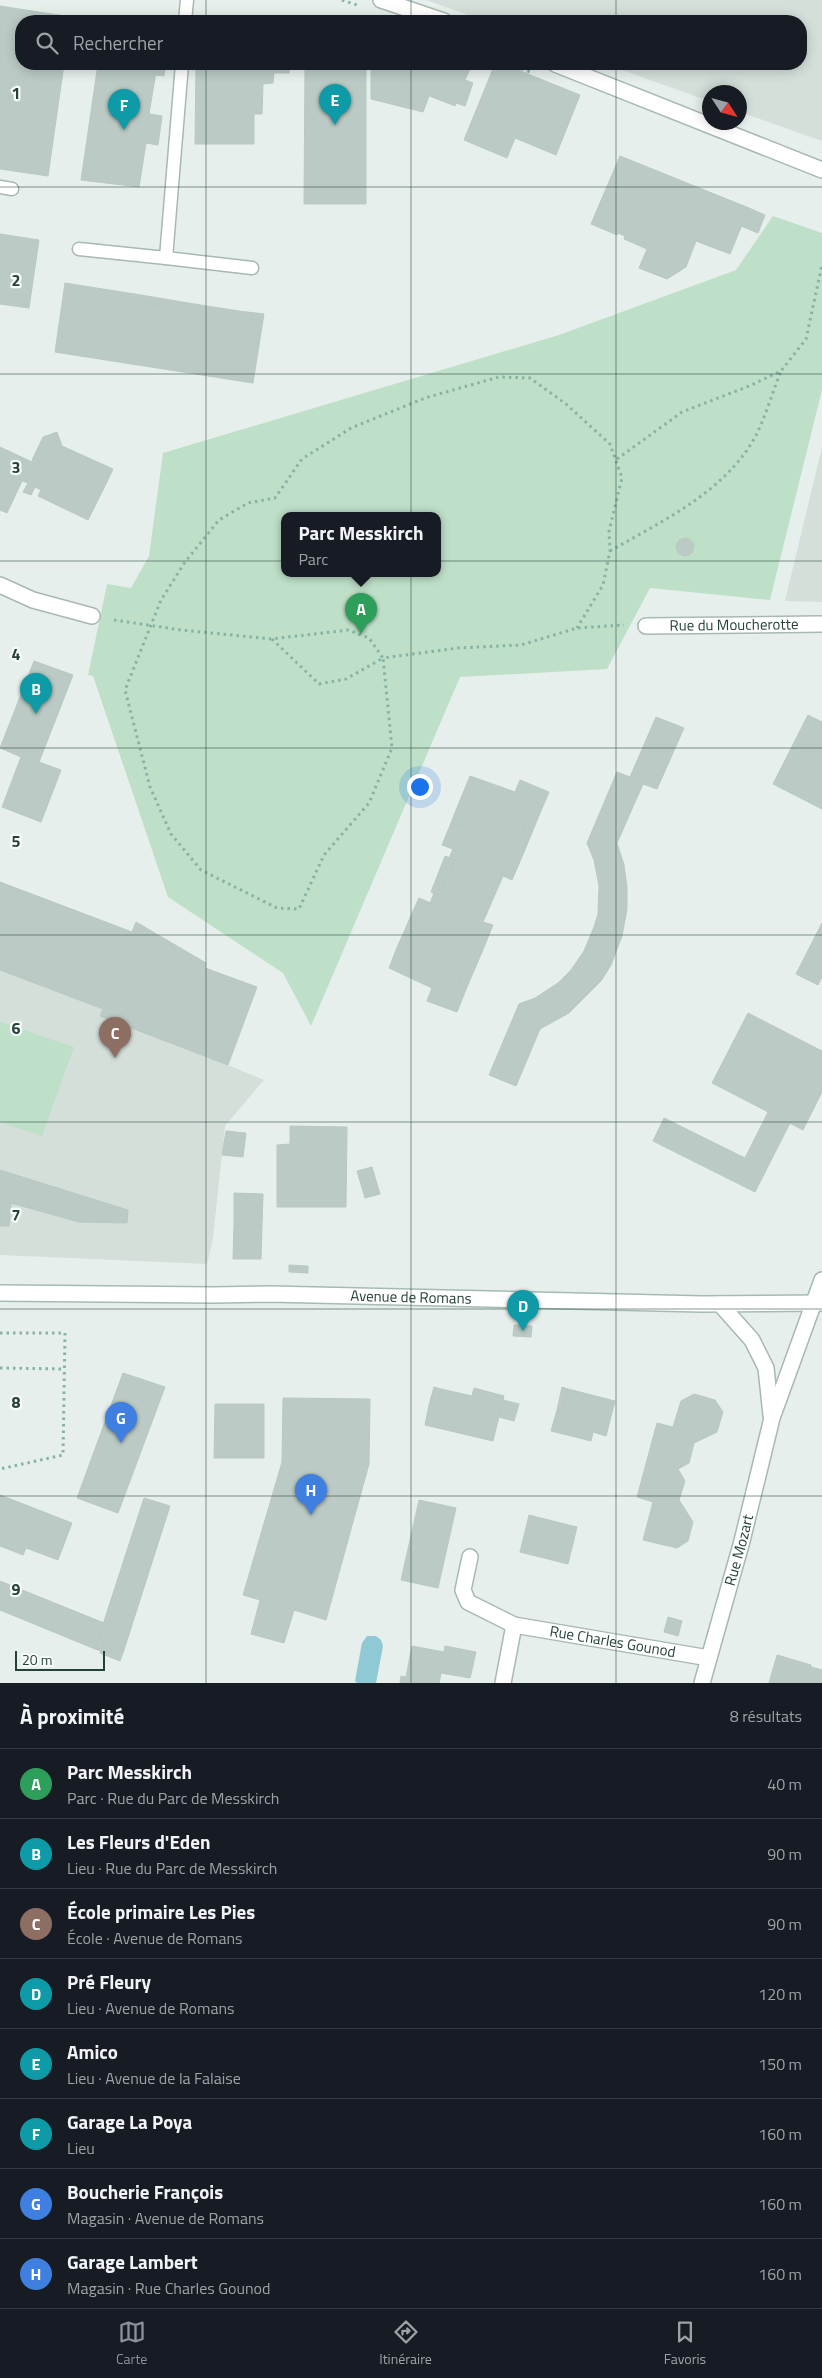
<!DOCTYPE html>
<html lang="fr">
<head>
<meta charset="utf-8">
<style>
  :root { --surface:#171b24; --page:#20242c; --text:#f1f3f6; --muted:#9ea1a6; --line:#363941; --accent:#8c9099 }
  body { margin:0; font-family:"Titillium Web",sans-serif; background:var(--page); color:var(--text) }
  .compass { position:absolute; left:702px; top:85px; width:45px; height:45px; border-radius:50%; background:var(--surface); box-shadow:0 2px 12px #0003; rotate:126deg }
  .scale { position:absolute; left:15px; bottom:12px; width:90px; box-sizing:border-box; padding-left:5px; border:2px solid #24423a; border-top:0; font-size:14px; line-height:18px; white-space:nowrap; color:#24423a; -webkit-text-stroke:4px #f7fbf9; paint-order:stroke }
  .you { position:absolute; left:419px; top:786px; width:18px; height:18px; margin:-12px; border:4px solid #fff; border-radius:50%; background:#1a73e8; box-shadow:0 0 0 8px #1a73e833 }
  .badge { display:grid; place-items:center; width:32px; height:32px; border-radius:50%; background:var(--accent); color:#fff; font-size:16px; font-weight:700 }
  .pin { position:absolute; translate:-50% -41px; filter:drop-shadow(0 1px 2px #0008) }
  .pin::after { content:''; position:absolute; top:26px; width:18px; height:15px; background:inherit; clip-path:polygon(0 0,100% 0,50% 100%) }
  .popup { position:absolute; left:281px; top:512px; width:160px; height:65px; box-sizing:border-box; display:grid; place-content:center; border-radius:10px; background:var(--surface); filter:drop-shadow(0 1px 4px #0005); font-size:16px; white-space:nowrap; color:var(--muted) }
  .popup b { font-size:19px; color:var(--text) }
  .popup::after { content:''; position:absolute; left:50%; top:100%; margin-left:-10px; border:10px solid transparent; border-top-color:var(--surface) }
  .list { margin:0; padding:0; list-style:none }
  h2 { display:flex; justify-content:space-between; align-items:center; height:65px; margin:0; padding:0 20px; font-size:21px }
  h2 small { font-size:16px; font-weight:400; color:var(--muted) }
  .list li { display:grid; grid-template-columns:32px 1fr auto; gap:15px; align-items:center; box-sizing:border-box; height:70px; padding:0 20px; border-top:1px solid var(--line) }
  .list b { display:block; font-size:19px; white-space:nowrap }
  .list p { margin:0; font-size:16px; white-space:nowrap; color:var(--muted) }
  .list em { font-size:16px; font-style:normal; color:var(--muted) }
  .icon { flex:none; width:28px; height:28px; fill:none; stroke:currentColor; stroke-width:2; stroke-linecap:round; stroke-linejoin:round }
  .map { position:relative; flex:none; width:822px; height:1683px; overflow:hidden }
  .search { position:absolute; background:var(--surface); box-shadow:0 2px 12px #0003; left:15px; right:15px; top:15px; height:55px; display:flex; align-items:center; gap:12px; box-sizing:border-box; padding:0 18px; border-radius:20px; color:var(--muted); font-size:19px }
  .sheet { height:625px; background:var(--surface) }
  nav { display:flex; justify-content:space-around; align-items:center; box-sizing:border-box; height:70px; border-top:1px solid var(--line); background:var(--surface); font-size:14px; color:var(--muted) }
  nav a { display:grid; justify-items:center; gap:2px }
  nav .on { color:var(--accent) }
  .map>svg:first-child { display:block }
  .built { fill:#d4dfda }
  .green { fill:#bfe0c8; fill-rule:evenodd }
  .water { fill:#8ec9d4 }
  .building { fill:#bbcac4; stroke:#b8c9c2 }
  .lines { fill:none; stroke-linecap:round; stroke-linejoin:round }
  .lane-casing { stroke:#a8b8b2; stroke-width:15 }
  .street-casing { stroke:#a8b8b2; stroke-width:18 }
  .secondary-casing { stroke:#a4bbb3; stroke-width:18 }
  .path { stroke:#86b3a5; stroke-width:3; stroke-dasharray:2.5 4; stroke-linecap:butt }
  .lane { stroke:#fff; stroke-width:12 }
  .street { stroke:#fff; stroke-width:15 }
  .secondary { stroke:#fff; stroke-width:15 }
  .grid { fill:none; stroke:#24423a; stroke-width:1; stroke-opacity:0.55 }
  .labels { text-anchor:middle; stroke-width:4.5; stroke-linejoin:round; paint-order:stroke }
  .street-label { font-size:15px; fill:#24423a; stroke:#f7fbf9 }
  .grid-label { font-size:16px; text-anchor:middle; font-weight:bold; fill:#24423a; stroke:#f7fbf9; stroke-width:4.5; stroke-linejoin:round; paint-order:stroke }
</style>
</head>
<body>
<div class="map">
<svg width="822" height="1683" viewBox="0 0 822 1683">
  <rect width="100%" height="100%" fill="#e6efeb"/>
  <!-- built -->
  <g class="built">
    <polygon points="426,0 822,0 822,141 740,112 740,92 710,92 709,101 605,64 801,64 801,21 485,21"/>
    <polygon points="822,447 822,602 785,601"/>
    <polygon points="0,882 132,932 136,922 206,963 206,968 257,987 228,1065 264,1080 225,1126 213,1238 207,1264 0,1255"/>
  </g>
  <!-- green -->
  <g class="green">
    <path d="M773,216L822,233V390L770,600L650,588L607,669L460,677L311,1026L283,973L168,897L93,676L88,675L107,584L131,588L149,556L163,453L559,335L736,270ZM285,515H437V573H285Z"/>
    <polygon points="0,1022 74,1047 42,1136 0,1122"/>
  </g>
  <!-- water -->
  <polygon class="water" points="367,1636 376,1636 381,1640 383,1646 376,1683 357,1683 355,1681 362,1643"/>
  <!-- building -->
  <g class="building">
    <polygon points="0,6 71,17 70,21 21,21 21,64 64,64 48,176 0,169"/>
    <polygon points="98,64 165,64 165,67 157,66 149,114 162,116 158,145 146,143 139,187 81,180"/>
    <polygon points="196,64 290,64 289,73 274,73 273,83 263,84 262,114 254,114 254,144 195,144"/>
    <polygon points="305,64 366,64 366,204 304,204"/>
    <polygon points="371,64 458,64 470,69 465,80 473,83 465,106 456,103 455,106 404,86 399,106 371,99"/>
    <polygon points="495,64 503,64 580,95 556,155 515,138 507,158 464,140"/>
    <polygon points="157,66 165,67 164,76 155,75"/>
    <polygon points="404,86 429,96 423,112 399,106"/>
    <polygon points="620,156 749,208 730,254 696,241 686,267 667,279 639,268 647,249 624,239 625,236 618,233 617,235 591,224"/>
    <polygon points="749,208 765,215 758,233 741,226"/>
    <polygon points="0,234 39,240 29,308 0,304"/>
    <polygon points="65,283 90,287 89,294 64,290"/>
    <polygon points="90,287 141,295 140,302 187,309 188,303 239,311 238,317 263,320 253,383 55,352 64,290 89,294"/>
    <polygon points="141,295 188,303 187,309 140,302"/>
    <polygon points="239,311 264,314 263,320 238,317"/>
    <polygon points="57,432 62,446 113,469 104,488 33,458 43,437"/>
    <polygon points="0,447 32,462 33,458 104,488 88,520 38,496 41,490 35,487 31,495 23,492 28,483 22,481 7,513 0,510"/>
    <circle cx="685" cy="547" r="9"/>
    <polygon points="34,661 73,675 39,762 61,770 41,822 2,807 21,757 0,748"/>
    <polygon points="808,715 822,722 822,809 773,784"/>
    <polygon points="656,717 684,728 657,789 643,784 617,843 624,865 627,887 627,909 622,936 594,927 598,914 599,886 594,860 587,843 617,772 630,777"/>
    <polygon points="470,776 515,792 520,780 549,792 538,818 530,815 516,849 524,852 512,880 503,876 483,922 493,925 482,952 473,948 459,983 467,987 457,1012 427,1001 432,988 389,968 398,945 405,948 416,922 409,920 419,898 440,907 444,898 439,896 455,860 459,862 463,853 442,845 451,823 461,826 466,814 462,813 468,800 461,798"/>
    <polygon points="461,798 468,800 462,813 456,810"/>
    <polygon points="456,810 466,814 461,826 451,823"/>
    <polygon points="530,815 538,818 524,852 516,849"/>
    <polygon points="453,849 463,853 459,862 449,858"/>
    <polygon points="445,856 455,860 447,878 438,874"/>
    <polygon points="438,874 447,878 439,896 431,892"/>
    <polygon points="0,882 132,932 136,922 206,963 205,968 257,987 228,1065 100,1016 103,1009 0,970"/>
    <polygon points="434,893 444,898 440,907 430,903"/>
    <polygon points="409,920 416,922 411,935 404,932"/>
    <polygon points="822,923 822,977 818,985 796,974"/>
    <polygon points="594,927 622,936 611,965 584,951"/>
    <polygon points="404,932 411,935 405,948 398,945"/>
    <polygon points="473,948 482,952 467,987 459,983"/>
    <polygon points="584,951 611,965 601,981 569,1013 540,1029 516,1086 489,1075 519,1004 535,998 558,983 571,970"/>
    <polygon points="748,1013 822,1051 822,1092 803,1130 712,1083"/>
    <polygon points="768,1112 790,1123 755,1192 653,1141 664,1118 745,1158"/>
    <polygon points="290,1126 347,1127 346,1207 277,1207 277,1145 290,1144"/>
    <polygon points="226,1131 246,1133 243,1157 222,1155"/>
    <polygon points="372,1167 380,1194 365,1198 357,1171"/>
    <polygon points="0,1170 128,1210 127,1223 79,1222 11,1203 9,1226 0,1226"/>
    <polygon points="234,1193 263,1194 262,1225 234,1225"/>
    <polygon points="234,1225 262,1225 261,1259 233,1259"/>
    <polygon points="289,1265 308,1266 308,1273 289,1272"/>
    <polygon points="514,1325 532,1326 531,1337 513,1336"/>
    <polygon points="123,1373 165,1387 118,1513 77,1498"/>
    <polygon points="434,1387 441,1389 438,1403 429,1405"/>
    <polygon points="562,1387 568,1389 562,1411 557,1410"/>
    <polygon points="474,1388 504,1396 493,1441 425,1425 429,1405 438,1403 441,1389 472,1396"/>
    <polygon points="568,1389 615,1401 606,1436 593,1432 591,1441 551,1431 557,1410 562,1411"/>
    <polygon points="694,1394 715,1400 723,1412 717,1432 694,1443 689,1463 678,1469 685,1481 679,1500 693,1522 688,1541 677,1548 643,1540 653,1502 637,1497 657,1423 673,1427 681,1401"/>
    <polygon points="283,1398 370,1399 369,1464 326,1620 294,1610 284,1643 251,1634 260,1600 243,1595 282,1462"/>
    <polygon points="503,1400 519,1404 514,1421 499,1417"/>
    <polygon points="215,1404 264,1404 264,1458 214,1458"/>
    <polygon points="0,1495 72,1523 58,1560 26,1548 23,1555 0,1546"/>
    <polygon points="144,1498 170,1506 124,1650 103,1642 101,1651 95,1649"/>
    <polygon points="419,1500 456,1508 438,1588 401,1580"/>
    <polygon points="529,1515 577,1527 568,1564 520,1552"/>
    <polygon points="0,1581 104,1623 95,1649 0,1610"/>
    <polygon points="668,1617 682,1621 678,1636 664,1632"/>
    <polygon points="103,1642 124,1650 120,1661 100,1653"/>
    <polygon points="412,1646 444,1652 445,1646 476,1652 472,1670 443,1664 439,1683 400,1683 401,1676 406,1677"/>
    <polygon points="777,1655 811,1665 811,1667 822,1670 822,1683 769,1683"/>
    <polygon points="443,1664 472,1670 470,1678 441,1673"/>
  </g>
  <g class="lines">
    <defs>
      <g id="lane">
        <polyline points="185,21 187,0"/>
        <polyline points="182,64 166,258 252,268"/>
        <polyline points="0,187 12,189"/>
        <polyline points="79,249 166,258"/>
      </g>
      <g id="street">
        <polyline points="381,0 444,21"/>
        <polyline points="555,64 822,170"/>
        <polyline points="0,585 33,600 92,616"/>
        <path id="s1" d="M646,626L822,624"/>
        <polyline points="720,1304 752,1340 766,1368 771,1415"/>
        <polyline points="470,1557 463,1590 468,1602 514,1625"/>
        <path id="s2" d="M503,1683L514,1625L709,1658"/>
        <path id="s3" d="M702,1683L742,1541L772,1418L822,1280"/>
      </g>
      <g id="secondary">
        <path id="s4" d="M0,1293L213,1295L270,1294L702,1304L822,1303"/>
      </g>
    </defs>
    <!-- lane casing -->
    <use href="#lane" class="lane-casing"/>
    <!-- street casing -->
    <use href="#street" class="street-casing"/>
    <!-- secondary casing -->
    <use href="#secondary" class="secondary-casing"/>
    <!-- path -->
    <g class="path">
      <polyline points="342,0 360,6"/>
      <polyline points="509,64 533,73"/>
      <polyline points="617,459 682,412 749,386 781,371 806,339 822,265"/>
      <path d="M610,551C662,521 723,493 754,439C765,419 772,393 781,371"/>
      <polyline points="114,620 181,630 272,639 348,630 369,638 383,658 458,648 521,645 577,628 624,625"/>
      <polyline points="272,639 319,684 346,679 383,658 392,748 369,803 324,855 299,909 277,908 201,870 171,834 150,787 125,690 161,600 185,562 219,520 248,503 275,498 302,459 351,428 425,398 499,377 530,378 566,404 610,444 622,478 609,531 610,551 603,585 577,628"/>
      <polyline points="0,1333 65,1333 63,1455 0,1469"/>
      <polyline points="0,1368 64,1369"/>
    </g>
    <!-- lane -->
    <use href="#lane" class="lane"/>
    <!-- street -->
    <use href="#street" class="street"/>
    <!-- secondary -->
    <use href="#secondary" class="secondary"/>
  </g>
  <!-- grid -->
  <path class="grid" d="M206,0V21M411,0V21M616,0V21M206,64V1683M411,64V1683M616,64V1683M0,187H822M0,374H822M0,561H822M0,748H822M0,935H822M0,1122H822M0,1309H822M0,1496H822"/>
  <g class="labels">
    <!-- street labels -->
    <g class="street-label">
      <text dy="5" stroke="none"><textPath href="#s1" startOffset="88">Rue du Moucherotte</textPath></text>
      <text dy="5" stroke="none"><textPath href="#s4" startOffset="411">Avenue de Romans</textPath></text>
      <text dy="5" stroke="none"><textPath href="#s3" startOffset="138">Rue Mozart</textPath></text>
      <text dy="5" stroke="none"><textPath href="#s2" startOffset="159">Rue Charles Gounod</textPath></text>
    </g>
  </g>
  <g class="grid-label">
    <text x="16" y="99">1</text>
    <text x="16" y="286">2</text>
    <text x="16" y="473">3</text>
    <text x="16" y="660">4</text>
    <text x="16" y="847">5</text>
    <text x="16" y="1034">6</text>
    <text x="16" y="1221">7</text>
    <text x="16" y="1408">8</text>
    <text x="16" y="1595">9</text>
  </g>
</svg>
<svg class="compass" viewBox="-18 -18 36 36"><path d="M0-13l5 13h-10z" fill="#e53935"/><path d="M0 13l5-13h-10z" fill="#9ea1a6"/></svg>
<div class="scale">20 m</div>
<div class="you"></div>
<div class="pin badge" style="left:361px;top:634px;background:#2e9e5b">A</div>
<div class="popup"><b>Parc Messkirch</b>Parc</div>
<div class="pin badge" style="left:36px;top:714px;background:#0f9aa8">B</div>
<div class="pin badge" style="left:115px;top:1058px;background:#8d6e63">C</div>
<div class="pin badge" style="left:523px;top:1331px;background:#0f9aa8">D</div>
<div class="pin badge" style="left:335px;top:125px;background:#0f9aa8">E</div>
<div class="pin badge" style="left:124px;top:130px;background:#0f9aa8">F</div>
<div class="pin badge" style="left:121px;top:1443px;background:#3f7fe0">G</div>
<div class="pin badge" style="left:311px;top:1515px;background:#3f7fe0">H</div>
<div class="search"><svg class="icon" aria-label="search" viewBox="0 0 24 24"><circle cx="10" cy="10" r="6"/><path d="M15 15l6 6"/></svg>Rechercher</div>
</div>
<section class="sheet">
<h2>À proximité<small>8 résultats</small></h2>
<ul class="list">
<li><span class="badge" style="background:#2e9e5b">A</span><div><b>Parc Messkirch</b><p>Parc · Rue du Parc de Messkirch</p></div><em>40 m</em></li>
<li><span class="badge" style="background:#0f9aa8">B</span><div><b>Les Fleurs d'Eden</b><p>Lieu · Rue du Parc de Messkirch</p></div><em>90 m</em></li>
<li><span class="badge" style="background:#8d6e63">C</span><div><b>École primaire Les Pies</b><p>École · Avenue de Romans</p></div><em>90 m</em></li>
<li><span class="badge" style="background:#0f9aa8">D</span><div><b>Pré Fleury</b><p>Lieu · Avenue de Romans</p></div><em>120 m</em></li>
<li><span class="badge" style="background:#0f9aa8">E</span><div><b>Amico</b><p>Lieu · Avenue de la Falaise</p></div><em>150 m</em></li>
<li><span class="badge" style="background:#0f9aa8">F</span><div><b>Garage La Poya</b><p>Lieu</p></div><em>160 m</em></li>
<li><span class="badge" style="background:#3f7fe0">G</span><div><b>Boucherie François</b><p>Magasin · Avenue de Romans</p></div><em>160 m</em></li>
<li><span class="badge" style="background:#3f7fe0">H</span><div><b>Garage Lambert</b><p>Magasin · Rue Charles Gounod</p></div><em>160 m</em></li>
</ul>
</section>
<nav>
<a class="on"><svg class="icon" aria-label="map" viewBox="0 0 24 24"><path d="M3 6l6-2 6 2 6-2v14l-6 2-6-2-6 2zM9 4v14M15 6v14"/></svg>Carte</a>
<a><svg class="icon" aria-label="directions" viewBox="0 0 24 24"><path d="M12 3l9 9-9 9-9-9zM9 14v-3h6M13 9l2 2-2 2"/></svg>Itinéraire</a>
<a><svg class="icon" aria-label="saved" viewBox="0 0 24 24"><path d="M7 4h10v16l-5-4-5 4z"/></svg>Favoris</a>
</nav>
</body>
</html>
